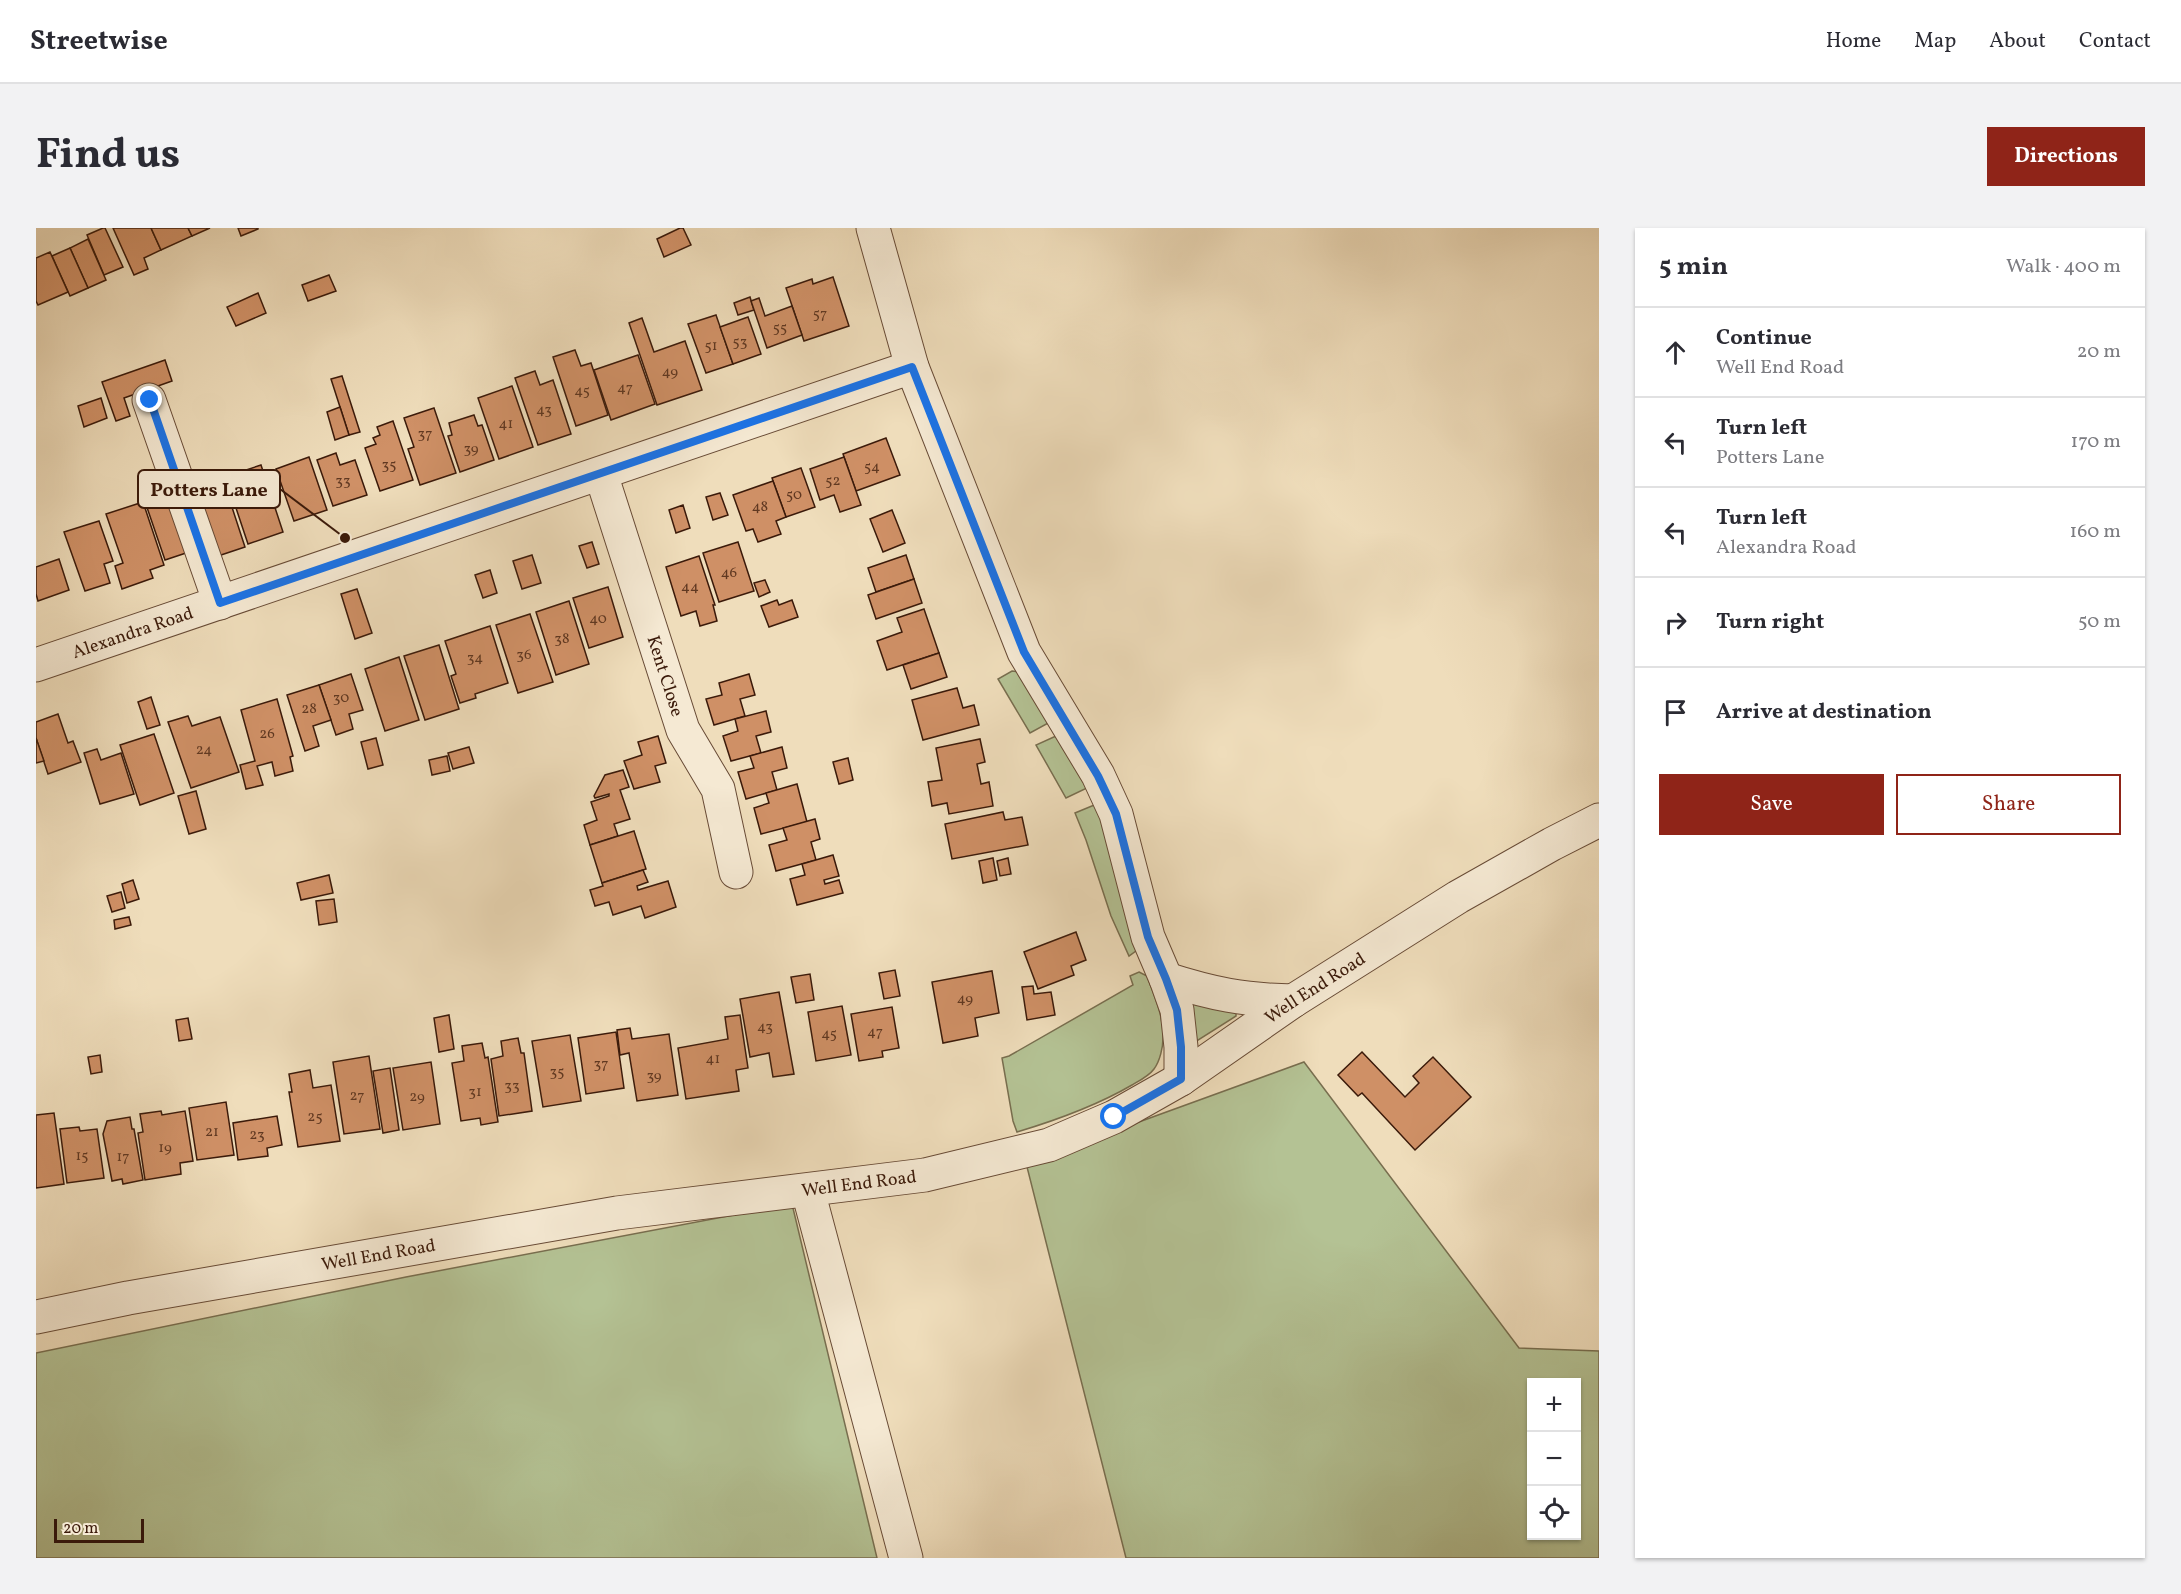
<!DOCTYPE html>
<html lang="en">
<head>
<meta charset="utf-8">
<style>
  :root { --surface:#fff; --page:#f2f2f3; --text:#2b2b33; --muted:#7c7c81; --line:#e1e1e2; --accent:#8f2418 }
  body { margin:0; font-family:Vollkorn,serif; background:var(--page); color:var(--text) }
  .controls { position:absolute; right:18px; bottom:18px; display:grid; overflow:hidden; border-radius:0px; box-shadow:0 2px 4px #0004 }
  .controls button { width:54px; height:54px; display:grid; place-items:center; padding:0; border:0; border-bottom:2px solid var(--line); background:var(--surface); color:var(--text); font:30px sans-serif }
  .scale { position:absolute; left:18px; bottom:15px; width:90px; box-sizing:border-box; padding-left:6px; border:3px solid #3b1a0a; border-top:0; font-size:16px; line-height:21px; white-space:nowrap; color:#3b1a0a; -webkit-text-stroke:4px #f5e9d3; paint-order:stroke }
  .stop { position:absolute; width:18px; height:18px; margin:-14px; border:4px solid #1a73e8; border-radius:50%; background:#fff }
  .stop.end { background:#1a73e8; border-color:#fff; box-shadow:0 2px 6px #0008 }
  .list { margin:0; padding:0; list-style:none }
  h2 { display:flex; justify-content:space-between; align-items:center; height:78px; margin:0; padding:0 24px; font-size:26px }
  h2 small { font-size:20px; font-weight:400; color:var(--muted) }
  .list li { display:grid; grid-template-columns:39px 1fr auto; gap:18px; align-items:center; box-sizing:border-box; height:90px; padding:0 24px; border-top:2px solid var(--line) }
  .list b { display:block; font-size:22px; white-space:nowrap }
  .list p { margin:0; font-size:20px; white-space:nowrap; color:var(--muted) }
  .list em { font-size:20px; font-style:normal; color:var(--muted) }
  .actions { display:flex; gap:12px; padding:18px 24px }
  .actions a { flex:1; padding:14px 0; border:2px solid var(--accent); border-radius:0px; text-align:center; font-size:21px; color:var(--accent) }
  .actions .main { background:var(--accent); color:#fff }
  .icon { flex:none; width:33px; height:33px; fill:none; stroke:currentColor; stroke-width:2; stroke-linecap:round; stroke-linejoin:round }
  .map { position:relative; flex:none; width:1563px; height:1330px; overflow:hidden; border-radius:0px }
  header { display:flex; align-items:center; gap:36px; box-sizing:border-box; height:84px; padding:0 30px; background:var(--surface); border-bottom:2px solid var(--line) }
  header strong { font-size:28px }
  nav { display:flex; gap:33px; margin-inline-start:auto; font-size:21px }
  .intro { display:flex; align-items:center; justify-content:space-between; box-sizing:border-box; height:144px; padding:0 36px }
  h1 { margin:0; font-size:42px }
  .button { padding:15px 27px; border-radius:0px; background:var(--accent); color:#fff; font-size:21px; font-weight:700 }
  main { display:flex; gap:36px; padding:0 36px }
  aside { flex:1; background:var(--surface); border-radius:0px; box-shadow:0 2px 4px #0004 }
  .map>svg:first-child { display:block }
  .green { fill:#b4c294; stroke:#786e4f; stroke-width:1.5; fill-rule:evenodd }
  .building { fill:#cf9066; stroke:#3b1a0a; stroke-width:1.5 }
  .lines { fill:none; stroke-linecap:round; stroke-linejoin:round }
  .minor-casing { stroke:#684b36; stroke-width:35 }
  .minor { stroke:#f5e9d3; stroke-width:33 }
  .route { stroke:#1a73e8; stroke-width:8 }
  .labels { text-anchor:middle; stroke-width:4.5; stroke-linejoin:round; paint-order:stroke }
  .number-label { font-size:15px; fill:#603821 }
  .street-label { font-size:18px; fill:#3b1a0a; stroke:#f5e9d3 }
  .leader { fill:none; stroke:#3b1a0a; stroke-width:2 }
  .callout-dot { fill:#3b1a0a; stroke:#f5e9d3; stroke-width:2 }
  .callout { fill:#f5e9d3; stroke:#3b1a0a; stroke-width:2 }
  .callout-label { font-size:20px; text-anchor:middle; font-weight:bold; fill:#3b1a0a }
</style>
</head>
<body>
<header>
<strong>Streetwise</strong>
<nav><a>Home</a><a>Map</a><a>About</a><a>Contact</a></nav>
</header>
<div class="intro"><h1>Find us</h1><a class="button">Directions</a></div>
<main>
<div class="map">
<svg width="1563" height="1330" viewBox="0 0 1563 1330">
  <rect width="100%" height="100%" fill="#efddbb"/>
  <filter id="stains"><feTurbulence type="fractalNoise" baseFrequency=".00333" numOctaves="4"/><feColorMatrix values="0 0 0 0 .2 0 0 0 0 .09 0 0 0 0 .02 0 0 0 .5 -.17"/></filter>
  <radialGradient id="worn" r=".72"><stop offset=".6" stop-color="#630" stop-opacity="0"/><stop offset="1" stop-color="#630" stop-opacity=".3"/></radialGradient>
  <!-- green -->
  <g class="green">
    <polygon points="976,443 985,444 1016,493 994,505 962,451"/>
    <polygon points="1020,508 1051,560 1030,570 1000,517"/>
    <polygon points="1063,575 1104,720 1093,728 1075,688 1050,612 1039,585"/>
    <path d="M1103,744L1111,748C1118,767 1128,789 1127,810C1127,819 1124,833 1118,841C1113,848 1103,853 1096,857C1060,878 1021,892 981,904L977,893L966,830L973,828L1097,757L1094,748Z"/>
    <polygon points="1155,771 1200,784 1200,788 1156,816"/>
    <path d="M1268,834L1483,1120L1563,1123V1330H1090L990,935ZM1496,1154H1540V1308H1496Z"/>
    <polygon points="756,976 841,1330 0,1330 0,1125 370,1049"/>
  </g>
  <!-- building -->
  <g class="building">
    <polygon points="67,0 69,0 87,39 68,47 51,7"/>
    <polygon points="77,0 115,0 125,22 108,30 112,41 98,47"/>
    <polygon points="115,0 152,0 156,8 125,22"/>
    <polygon points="152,0 174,0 156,8"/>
    <polygon points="202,0 222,0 222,1 205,8"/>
    <polygon points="644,0 647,0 655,17 628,29 621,11"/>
    <polygon points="52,11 70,52 52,60 34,20"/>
    <polygon points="34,20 52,60 34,68 16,28"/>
    <polygon points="14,24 32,64 2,77 0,73 0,30"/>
    <polygon points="293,47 300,63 272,73 266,57"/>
    <polygon points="797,49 813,98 768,113 750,60 776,51 777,56"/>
    <polygon points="222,65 230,85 200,98 191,79"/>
    <polygon points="714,69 718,82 702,87 698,75"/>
    <polygon points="723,70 729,88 756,78 766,107 731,120 715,73"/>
    <polygon points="680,87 697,136 670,145 652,96"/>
    <polygon points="712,89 725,126 697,136 684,99"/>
    <polygon points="606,90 618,124 649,113 666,162 621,177 593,95"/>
    <polygon points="539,122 545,138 555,135 572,187 540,198 517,129"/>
    <polygon points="602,127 619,176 575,192 558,142"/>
    <polygon points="129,132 136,153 88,170 94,188 80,193 66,154"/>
    <polygon points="499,143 504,157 517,152 535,206 502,217 479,150"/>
    <polygon points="306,148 324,204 313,207 295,151"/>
    <polygon points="476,158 497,219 463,231 442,170"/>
    <polygon points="65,170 71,190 48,199 42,178"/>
    <polygon points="304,179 313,207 299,212 291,184"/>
    <polygon points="398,180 420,245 384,257 372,221 378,219 368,190"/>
    <polygon points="438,187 442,198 446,197 458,232 424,244 412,208 416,207 413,195"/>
    <polygon points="357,193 377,252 344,263 329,220 340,216 337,210 344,207 341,199"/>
    <polygon points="850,210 864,247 820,263 807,226"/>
    <polygon points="300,225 304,237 319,232 331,267 297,278 281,232"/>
    <polygon points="273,229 291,282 258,293 240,241"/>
    <polygon points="808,229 825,277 804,284 798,267 784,272 774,241"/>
    <polygon points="225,237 247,304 212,316 195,265 209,260 204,244"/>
    <polygon points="765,240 779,279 750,289 736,250"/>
    <polygon points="138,251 162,321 129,332 105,262"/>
    <polygon points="737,253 750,289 740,293 745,306 722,314 717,301 710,303 697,267"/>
    <polygon points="191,264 209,319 173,331 155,276"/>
    <polygon points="684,265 692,287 677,292 670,269"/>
    <polygon points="107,274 128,337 114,342 117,350 86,361 79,338 87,335 70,286"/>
    <polygon points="647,277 654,300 640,305 633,282"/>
    <polygon points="856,282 869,315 847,324 834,291"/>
    <polygon points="63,293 77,333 68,336 74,355 49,363 28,304"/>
    <polygon points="556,314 563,336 551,340 543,318"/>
    <polygon points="702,314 718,363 683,374 667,325"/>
    <polygon points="496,327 505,355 486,361 477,333"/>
    <polygon points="870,327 878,351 840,364 832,340"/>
    <polygon points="663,328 679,377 677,377 681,393 664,398 660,383 645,388 630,339"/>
    <polygon points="23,331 33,362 2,373 0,366 0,339"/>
    <polygon points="454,342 461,365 447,370 439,347"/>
    <polygon points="878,351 886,375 840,391 832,367"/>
    <polygon points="729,352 734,364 723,369 718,355"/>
    <polygon points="572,359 587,409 553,420 537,370"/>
    <polygon points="321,361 336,405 319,411 305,366"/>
    <polygon points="741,372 743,377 756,372 762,389 733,399 725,378"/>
    <polygon points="533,373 553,436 520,447 500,384"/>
    <polygon points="888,381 903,425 851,442 841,413 866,404 861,390"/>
    <polygon points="494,386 517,454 482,465 460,397"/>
    <polygon points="454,398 472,455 439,466 440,470 424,475 415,448 420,446 409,413"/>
    <polygon points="403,417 423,481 389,492 368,428"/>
    <polygon points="903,425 911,449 875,461 867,437"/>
    <polygon points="363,429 383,492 349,503 329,441"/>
    <polygon points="315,446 327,482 313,486 317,501 300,507 283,457"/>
    <polygon points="713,446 719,467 704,471 709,488 678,497 670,471 686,467 683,455"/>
    <polygon points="283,457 295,492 277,498 283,518 269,523 251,467"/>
    <polygon points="921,460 927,480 938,477 943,497 887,512 876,472"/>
    <polygon points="115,469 124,497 111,501 102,474"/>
    <polygon points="241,471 257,528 254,529 257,543 239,548 236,534 221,538 227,557 210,561 204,537 219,533 205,482"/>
    <polygon points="730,483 735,504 720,508 725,525 695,533 687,508 702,503 699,491"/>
    <polygon points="22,486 32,515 37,513 45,534 12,546 0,510 0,494"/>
    <polygon points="152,488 156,498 184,489 203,544 155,560 132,494"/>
    <polygon points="118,506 138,565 104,577 84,517"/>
    <polygon points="622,508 630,535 619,538 624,554 598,561 588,533 606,527 602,514"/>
    <polygon points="0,510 8,533 0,535"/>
    <polygon points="340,510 347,537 332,541 325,514"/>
    <polygon points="944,511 949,534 941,536 945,556 953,554 957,578 913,586 911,575 896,578 892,554 906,552 900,520"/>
    <polygon points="433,519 438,535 417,541 412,525"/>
    <polygon points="746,519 751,540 736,544 741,562 710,571 702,544 718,540 714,528"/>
    <polygon points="61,521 65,532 85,525 98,566 64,576 48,525"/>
    <polygon points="411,528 414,543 396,547 393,532"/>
    <polygon points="812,530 817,552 803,556 797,534"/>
    <polygon points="587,542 593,559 584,562 594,591 578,596 582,608 554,617 548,597 561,592 555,574 573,568 573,566 559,570 558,568 569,547"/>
    <polygon points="761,556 771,594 725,606 718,580 733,575 730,565"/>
    <polygon points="160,563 170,601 153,606 142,568"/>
    <polygon points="967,584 969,592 986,589 992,617 916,631 909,596"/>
    <polygon points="779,591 784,611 775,614 780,632 740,643 733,617 751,612 747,600"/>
    <polygon points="598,603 610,641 566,655 554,617"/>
    <polygon points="797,627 803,648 788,652 789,656 803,652 807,665 761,677 754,651 769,647 766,636"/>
    <polygon points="957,630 961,652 947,655 943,633"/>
    <polygon points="972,630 975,646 964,648 961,633"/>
    <polygon points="607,642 612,654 601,658 602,662 632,653 640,679 609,690 605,678 577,687 573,674 559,678 554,662 567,658 566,655"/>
    <polygon points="293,647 297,665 265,672 261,655"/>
    <polygon points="97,652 103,671 91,675 86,656"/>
    <polygon points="85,664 89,680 76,684 71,668"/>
    <polygon points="298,671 301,694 283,697 280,673"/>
    <polygon points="93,689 95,697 79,701 78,692"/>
    <polygon points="1040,704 1050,732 1035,738 1038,747 1002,761 988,724"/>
    <polygon points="859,742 864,768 848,771 843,745"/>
    <polygon points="956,743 963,785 939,790 942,808 907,815 896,754"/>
    <polygon points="774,746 778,772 760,775 755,749"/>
    <polygon points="997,758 998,766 1015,764 1019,787 991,792 986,759"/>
    <polygon points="743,764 758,846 737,849 733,825 714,829 704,771"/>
    <polygon points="806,778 815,827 780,833 772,784"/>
    <polygon points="856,779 863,820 846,823 847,829 823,833 815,786"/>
    <polygon points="413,787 418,821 403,824 398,790"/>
    <polygon points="704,787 712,840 700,842 703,863 650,871 642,820 692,811 689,789"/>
    <polygon points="152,790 156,811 143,813 140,792"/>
    <polygon points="594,800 596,811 633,806 642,867 601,873 593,825 584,827 581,802"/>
    <polygon points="580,804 588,860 550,866 542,810"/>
    <polygon points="534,807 545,873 507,879 496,813"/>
    <polygon points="482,810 485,825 488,825 496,883 463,888 455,831 467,828 465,813"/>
    <polygon points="446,815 449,830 452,829 462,894 445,897 444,890 425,893 416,835 428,833 426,818"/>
    <polygon points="1326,824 1369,869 1383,855 1377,848 1397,829 1435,869 1379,922 1326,865 1322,868 1302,847"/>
    <polygon points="64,827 66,844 55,846 52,829"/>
    <polygon points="333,828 344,901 308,906 297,834"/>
    <polygon points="395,834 404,896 367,902 357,840"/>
    <polygon points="354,840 363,902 347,905 337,843"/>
    <polygon points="274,842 277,860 295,857 304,913 262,919 253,864 256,864 253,846"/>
    <polygon points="190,874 198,927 161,932 153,880"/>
    <polygon points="125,883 126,887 149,883 157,933 144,935 145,946 109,952 102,905 107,904 104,886"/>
    <polygon points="18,885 28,956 0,960 0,887"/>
    <polygon points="241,888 246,917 231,920 232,928 202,932 197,895"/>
    <polygon points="94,889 96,901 98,901 107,952 87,956 86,951 76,953 67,906 71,893"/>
    <polygon points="43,899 44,903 61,901 68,950 31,955 24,901"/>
  </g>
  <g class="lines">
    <defs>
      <g id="minor">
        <polyline points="837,0 876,139 988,424 1062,547 1080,586 1112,709 1130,751 1141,782 1145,819 1145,851"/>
        <polyline points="113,172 184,375"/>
        <path id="s1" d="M565,246L647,502L682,561L700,644"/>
        <path id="s2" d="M0,437L876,139"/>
        <path d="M1130,751C1177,766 1207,772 1257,773"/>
        <polyline points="772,963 870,1330"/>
        <path id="s3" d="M0,1089L92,1070L581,985L889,947L1013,917L1078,889L1145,851L1257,773L1422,669L1516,616L1563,592"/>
      </g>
    </defs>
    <!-- minor casing -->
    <use href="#minor" class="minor-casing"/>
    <!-- minor -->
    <use href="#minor" class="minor"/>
  </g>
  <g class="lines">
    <!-- route -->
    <polyline class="route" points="114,172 184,375 876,139 988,424 1062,548 1080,586 1112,709 1130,751 1141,782 1145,819 1145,851 1078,889"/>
  </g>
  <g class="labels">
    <!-- number labels -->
    <g class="number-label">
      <text x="784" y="90">57</text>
      <text x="744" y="104">55</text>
      <text x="704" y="118">53</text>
      <text x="675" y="122">51</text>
      <text x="634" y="148">49</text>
      <text x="589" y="164">47</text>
      <text x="546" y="167">45</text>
      <text x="508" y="186">43</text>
      <text x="470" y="200">41</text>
      <text x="389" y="210">37</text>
      <text x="435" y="225">39</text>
      <text x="353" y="241">35</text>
      <text x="836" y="243">54</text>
      <text x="307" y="257">33</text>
      <text x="797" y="257">52</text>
      <text x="758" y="271">50</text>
      <text x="724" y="283">48</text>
      <text x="693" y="349">46</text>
      <text x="654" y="363">44</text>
      <text x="562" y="395">40</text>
      <text x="526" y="415">38</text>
      <text x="488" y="431">36</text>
      <text x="439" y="434">34</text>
      <text x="305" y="474">30</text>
      <text x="273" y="485">28</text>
      <text x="231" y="510">26</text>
      <text x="168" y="526">24</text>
      <text x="929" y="775">49</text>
      <text x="729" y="803">43</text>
      <text x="839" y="808">47</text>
      <text x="793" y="810">45</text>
      <text x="677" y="835">41</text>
      <text x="565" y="840">37</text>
      <text x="521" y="848">35</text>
      <text x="618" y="852">39</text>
      <text x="476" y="862">33</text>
      <text x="439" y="868">31</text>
      <text x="321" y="872">27</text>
      <text x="381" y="873">29</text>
      <text x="279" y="893">25</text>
      <text x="176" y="908">21</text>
      <text x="221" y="911">23</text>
      <text x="129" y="924">19</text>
      <text x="46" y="932">15</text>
      <text x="87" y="933">17</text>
    </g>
    <!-- street labels -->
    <g class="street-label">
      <text dy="6" stroke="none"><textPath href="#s2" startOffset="102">Alexandra Road</textPath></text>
      <text dy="6" stroke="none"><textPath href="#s1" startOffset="212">Kent Close</textPath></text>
      <text dy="6" stroke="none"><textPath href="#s3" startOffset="1338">Well End Road</textPath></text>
      <text dy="6" stroke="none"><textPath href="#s3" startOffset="834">Well End Road</textPath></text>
      <text dy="6" stroke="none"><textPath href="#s3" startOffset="348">Well End Road</textPath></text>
    </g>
  </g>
  <!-- callouts -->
  <path class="leader" d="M309 310L244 261"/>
  <circle class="callout-dot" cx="309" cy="310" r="6"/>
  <rect class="callout" x="102" y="242" width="142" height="38" rx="6"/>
  <g class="callout-label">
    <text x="173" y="268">Potters Lane</text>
  </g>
  <rect width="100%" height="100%" filter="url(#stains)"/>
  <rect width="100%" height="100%" fill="url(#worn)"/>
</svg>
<div class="controls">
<button>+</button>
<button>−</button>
<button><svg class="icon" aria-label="locate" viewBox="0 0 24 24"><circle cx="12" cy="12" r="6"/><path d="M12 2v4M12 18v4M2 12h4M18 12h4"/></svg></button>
</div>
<div class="scale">20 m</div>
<div class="stop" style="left:1078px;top:889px"></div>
<div class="stop end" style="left:114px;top:172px"></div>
</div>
<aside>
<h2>5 min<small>Walk · 400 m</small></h2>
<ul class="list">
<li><svg class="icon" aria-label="ahead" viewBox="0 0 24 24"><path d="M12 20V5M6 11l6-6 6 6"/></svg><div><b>Continue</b><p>Well End Road</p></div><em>20 m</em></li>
<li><svg class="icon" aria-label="left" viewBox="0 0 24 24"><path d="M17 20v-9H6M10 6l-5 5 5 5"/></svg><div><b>Turn left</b><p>Potters Lane</p></div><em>170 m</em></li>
<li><svg class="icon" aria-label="left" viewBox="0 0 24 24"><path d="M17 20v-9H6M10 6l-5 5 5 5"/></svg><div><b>Turn left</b><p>Alexandra Road</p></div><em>160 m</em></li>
<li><svg class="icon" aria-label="right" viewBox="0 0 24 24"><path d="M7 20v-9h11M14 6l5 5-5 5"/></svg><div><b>Turn right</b></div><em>50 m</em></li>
<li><svg class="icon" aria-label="arrive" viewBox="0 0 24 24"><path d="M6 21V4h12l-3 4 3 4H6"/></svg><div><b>Arrive at destination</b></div></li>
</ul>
<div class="actions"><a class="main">Save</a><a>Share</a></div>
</aside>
</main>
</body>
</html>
